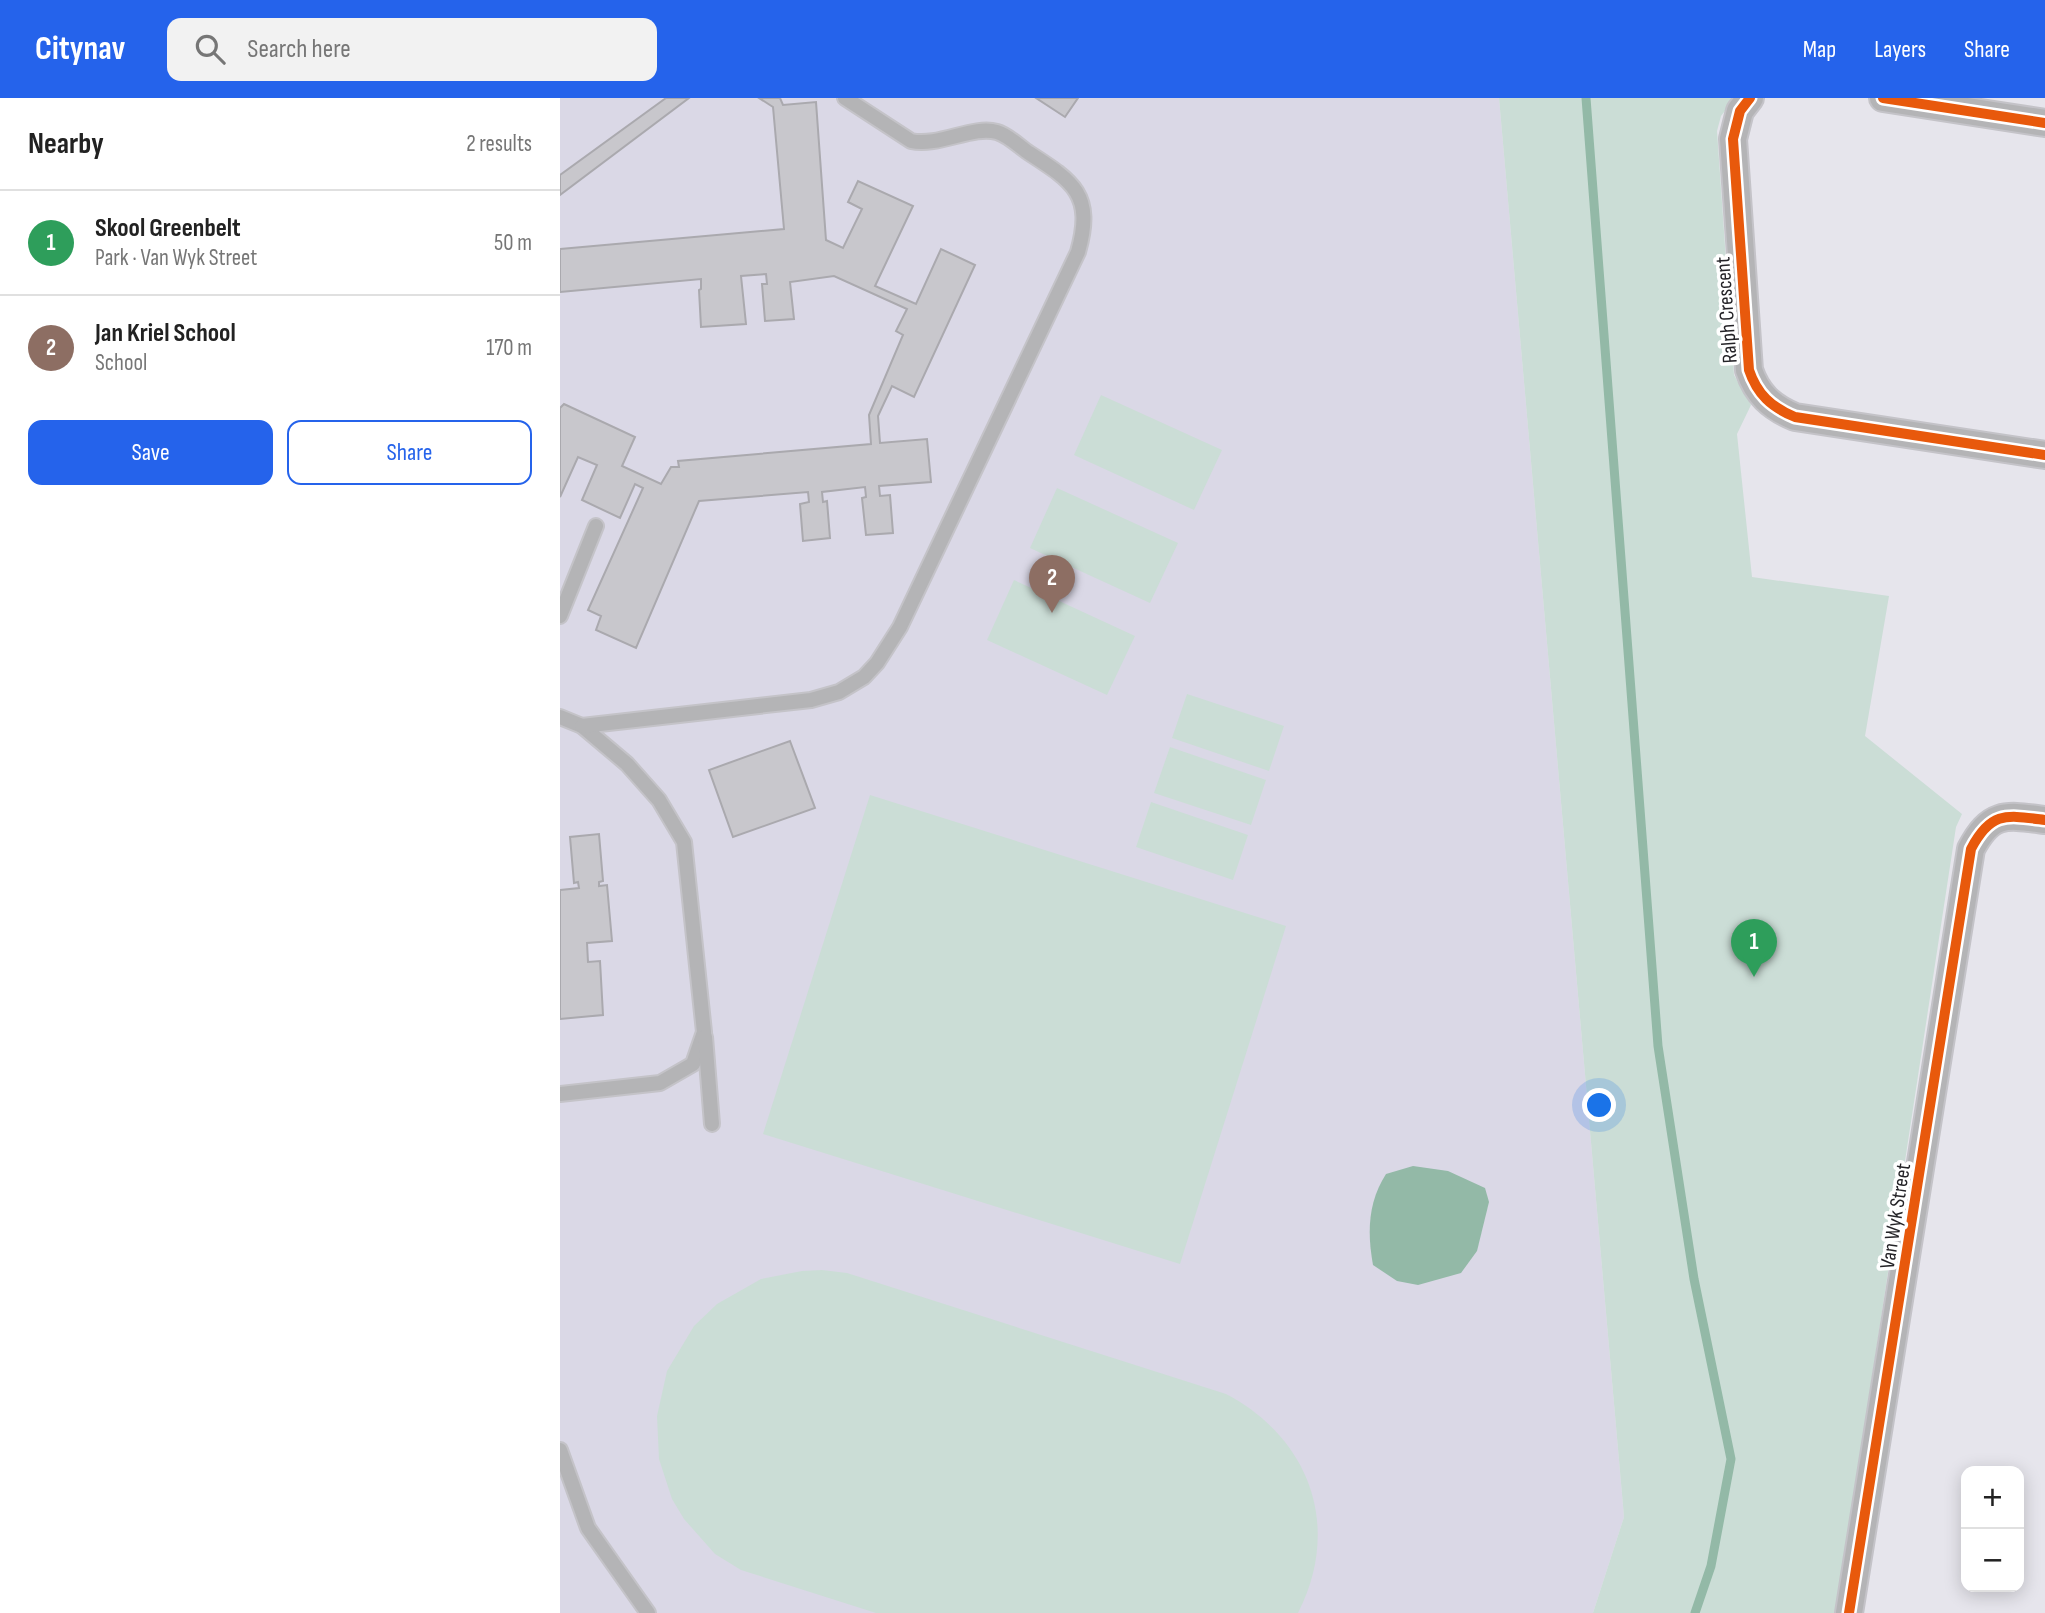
<!DOCTYPE html>
<html lang="en">
<head>
<meta charset="utf-8">
<style>
  :root { --surface:#fff; --page:#f2f2f2; --text:#222; --muted:#767676; --line:#e0e0e0; --accent:#2563eb }
  body { margin:0; font-family:"Sofia Sans Condensed",sans-serif; background:var(--page); color:var(--text) }
  .controls { position:absolute; right:21px; bottom:21px; display:grid; overflow:hidden; border-radius:14px; box-shadow:0 4px 18px #0003 }
  .controls button { width:63px; height:63px; display:grid; place-items:center; padding:0; border:0; border-bottom:2px solid var(--line); background:var(--surface); color:var(--text); font:35px sans-serif }
  .you { position:absolute; left:1040px; top:1008px; width:24px; height:24px; margin:-18px; border:5px solid #fff; border-radius:50%; background:#1a73e8; box-shadow:0 0 0 10px #1a73e833 }
  .badge { display:grid; place-items:center; width:46px; height:46px; border-radius:50%; background:var(--accent); color:#fff; font-size:23px; font-weight:700 }
  .pin { position:absolute; translate:-50% -58px; filter:drop-shadow(0 2px 4px #0008) }
  .pin::after { content:''; position:absolute; top:37px; width:24px; height:21px; background:inherit; clip-path:polygon(0 0,100% 0,50% 100%) }
  .list { margin:0; padding:0; list-style:none }
  h2 { display:flex; justify-content:space-between; align-items:center; height:91px; margin:0; padding:0 28px; font-size:30px }
  h2 small { font-size:23px; font-weight:400; color:var(--muted) }
  .list li { display:grid; grid-template-columns:46px 1fr auto; gap:21px; align-items:center; box-sizing:border-box; height:105px; padding:0 28px; border-top:2px solid var(--line) }
  .list b { display:block; font-size:26px; white-space:nowrap }
  .list p { margin:0; font-size:23px; white-space:nowrap; color:var(--muted) }
  .list em { font-size:23px; font-style:normal; color:var(--muted) }
  .actions { display:flex; gap:14px; padding:21px 28px }
  .actions a { flex:1; padding:16px 0; border:2px solid var(--accent); border-radius:14px; text-align:center; font-size:24px; color:var(--accent) }
  .actions .main { background:var(--accent); color:#fff }
  .icon { flex:none; width:38px; height:38px; fill:none; stroke:currentColor; stroke-width:2; stroke-linecap:round; stroke-linejoin:round }
  .map { position:relative; flex:none; width:1485px; height:1515px; overflow:hidden }
  header { display:flex; align-items:center; gap:42px; box-sizing:border-box; height:98px; padding:0 35px; background:var(--accent); color:#fff }
  header strong { font-size:33px }
  nav { display:flex; gap:38px; margin-inline-start:auto; font-size:24px }
  .search { width:490px; height:63px; background:var(--page); display:flex; align-items:center; gap:18px; box-sizing:border-box; padding:0 24px; border-radius:14px; color:var(--muted); font-size:26px }
  main { display:flex }
  aside { flex:1; background:var(--surface) }
  .map>svg:first-child { display:block }
  .built { fill:#dad8e6 }
  .green { fill:#cbddd6 }
  .water { fill:#93b9a7 }
  .lines { fill:none; stroke-linecap:round; stroke-linejoin:round }
  .stream { stroke:#93b9a7; stroke-width:9 }
  .building { fill:#c8c7cc; stroke:#aaa9ae; stroke-width:2 }
  .lane-casing { stroke:#c4c3c8; stroke-width:18 }
  .street-casing { stroke:#c4c3c8; stroke-width:30 }
  .lane { stroke:#b4b4b6; stroke-width:14 }
  .street { stroke:#b4b4b6; stroke-width:26 }
  .cycleway-casing { stroke:#fff; stroke-width:15 }
  .cycleway { stroke:#e8590c; stroke-width:10 }
  .labels { text-anchor:middle; stroke-width:7; stroke-linejoin:round; paint-order:stroke }
  .street-label { font-size:21px; fill:#242327; stroke:#fff }
</style>
</head>
<body>
<header>
<strong>Citynav</strong>
<div class="search"><svg class="icon" aria-label="search" viewBox="0 0 24 24"><circle cx="10" cy="10" r="6"/><path d="M15 15l6 6"/></svg>Search here</div>
<nav><a>Map</a><a>Layers</a><a>Share</a></nav>
</header>
<main>
<aside>
<h2>Nearby<small>2 results</small></h2>
<ul class="list">
<li><span class="badge" style="background:#2e9e5b">1</span><div><b>Skool Greenbelt</b><p>Park · Van Wyk Street</p></div><em>50 m</em></li>
<li><span class="badge" style="background:#8d6e63">2</span><div><b>Jan Kriel School</b><p>School</p></div><em>170 m</em></li>
</ul>
<div class="actions"><a class="main">Save</a><a>Share</a></div>
</aside>
<div class="map">
<svg width="1485" height="1515" viewBox="0 0 1485 1515">
  <rect width="100%" height="100%" fill="#e6e5ec"/>
  <!-- built -->
  <polygon class="built" points="0,0 939,0 1064,1419 1033,1515 0,1515"/>
  <!-- green -->
  <g class="green">
    <polygon points="939,0 1175,0 1161,18 1157,33 1174,277 1191,307 1177,336 1192,479 1329,498 1305,638 1402,716 1396,729 1276,1515 1033,1515 1064,1419"/>
    <polygon points="541,297 662,352 634,412 514,357"/>
    <polygon points="497,390 618,445 590,505 470,450"/>
    <polygon points="454,482 575,538 547,597 427,542"/>
    <polygon points="627,596 724,628 709,673 612,640"/>
    <polygon points="610,649 706,682 691,727 594,695"/>
    <polygon points="310,697 726,828 620,1166 203,1036"/>
    <polygon points="591,704 688,737 673,782 576,749"/>
    <path d="M262,1172L287,1175L666,1296C750,1340 782,1429 738,1515H316L181,1472L155,1456L124,1421L112,1401L99,1361L97,1318L107,1273L134,1228L157,1206L201,1181L242,1173Z"/>
  </g>
  <!-- water -->
  <path class="water" d="M853,1068L888,1073L925,1090L929,1104L917,1153L901,1175L858,1187L837,1183L813,1167C807,1134 808,1104 826,1076Z"/>
  <g class="lines">
    <!-- stream -->
    <polyline class="stream" points="1026,0 1098,948 1134,1181 1171,1361 1151,1468 1135,1515"/>
  </g>
  <!-- building -->
  <g class="building">
    <polygon points="106,0 129,0 0,97 0,77"/>
    <polygon points="199,0 220,0 223,7 256,4 266,142 283,150 302,111 288,104 298,83 353,108 315,188 356,206 381,151 415,167 354,299 332,288 318,318 320,345 367,341 371,384 319,388 320,398 330,397 333,435 306,437 302,400 306,399 305,389 262,394 263,404 267,403 270,440 243,443 240,406 249,404 248,394 139,403 76,550 36,532 41,518 28,512 83,390 75,386 60,420 22,402 37,367 18,359 0,399 0,310 4,306 75,339 62,368 101,386 111,369 119,369 118,363 311,346 309,317 343,237 336,233 347,211 274,178 230,184 234,221 205,223 202,186 207,186 206,176 181,178 186,226 141,229 139,192 141,191 141,181 0,194 0,151 224,131 213,9"/>
    <polygon points="476,0 518,0 505,19"/>
    <polygon points="230,643 255,710 173,739 149,672"/>
    <polygon points="39,736 43,783 39,784 39,788 47,787 52,843 27,845 28,864 40,863 43,917 0,921 0,792 19,790 18,784 14,785 10,739"/>
  </g>
  <g class="lines">
    <defs>
      <g id="lane">
        <polyline points="0,518 36,428"/>
        <polyline points="0,619 22,628 67,666 99,702 124,744 144,934 133,966 100,985 0,996"/>
        <path d="M22,628L251,602L279,594L304,579L317,565L340,529L518,154C534,97 514,84 469,55C460,49 448,37 437,34C413,27 379,49 351,43L285,0"/>
        <polyline points="145,939 152,1026"/>
        <polyline points="0,1352 28,1430 88,1515"/>
      </g>
      <g id="street">
        <path d="M1190,0L1180,13L1173,41L1189,272C1197,296 1211,309 1235,319L1485,357"/>
        <polyline points="1323,0 1485,25"/>
        <path d="M1289,1515L1411,751C1431,713 1446,717 1485,722"/>
      </g>
    </defs>
    <!-- lane casing -->
    <use href="#lane" class="lane-casing"/>
    <!-- street casing -->
    <use href="#street" class="street-casing"/>
    <!-- lane -->
    <use href="#lane" class="lane"/>
    <!-- street -->
    <use href="#street" class="street"/>
    <defs>
      <g id="cycleway">
        <path d="M1190,0L1180,13L1173,41L1189,272C1197,296 1211,309 1235,319L1485,357"/>
        <polyline points="1323,0 1485,25"/>
        <path d="M1289,1515L1411,751C1431,713 1446,717 1485,722"/>
      </g>
    </defs>
    <!-- cycleway casing -->
    <use href="#cycleway" class="cycleway-casing"/>
    <!-- cycleway -->
    <use href="#cycleway" class="cycleway"/>
  </g>
  <g class="labels">
    <!-- street labels -->
    <g class="street-label">
      <text transform="translate(1166 212) rotate(-94)" y="7">Ralph Crescent</text>
      <text transform="translate(1335 1118) rotate(-81)" y="7">Van Wyk Street</text>
    </g>
  </g>
</svg>
<div class="controls">
<button>+</button>
<button>−</button>
</div>
<div class="you"></div>
<div class="pin badge" style="left:1194px;top:879px;background:#2e9e5b">1</div>
<div class="pin badge" style="left:492px;top:515px;background:#8d6e63">2</div>
</div>
</main>
</body>
</html>
